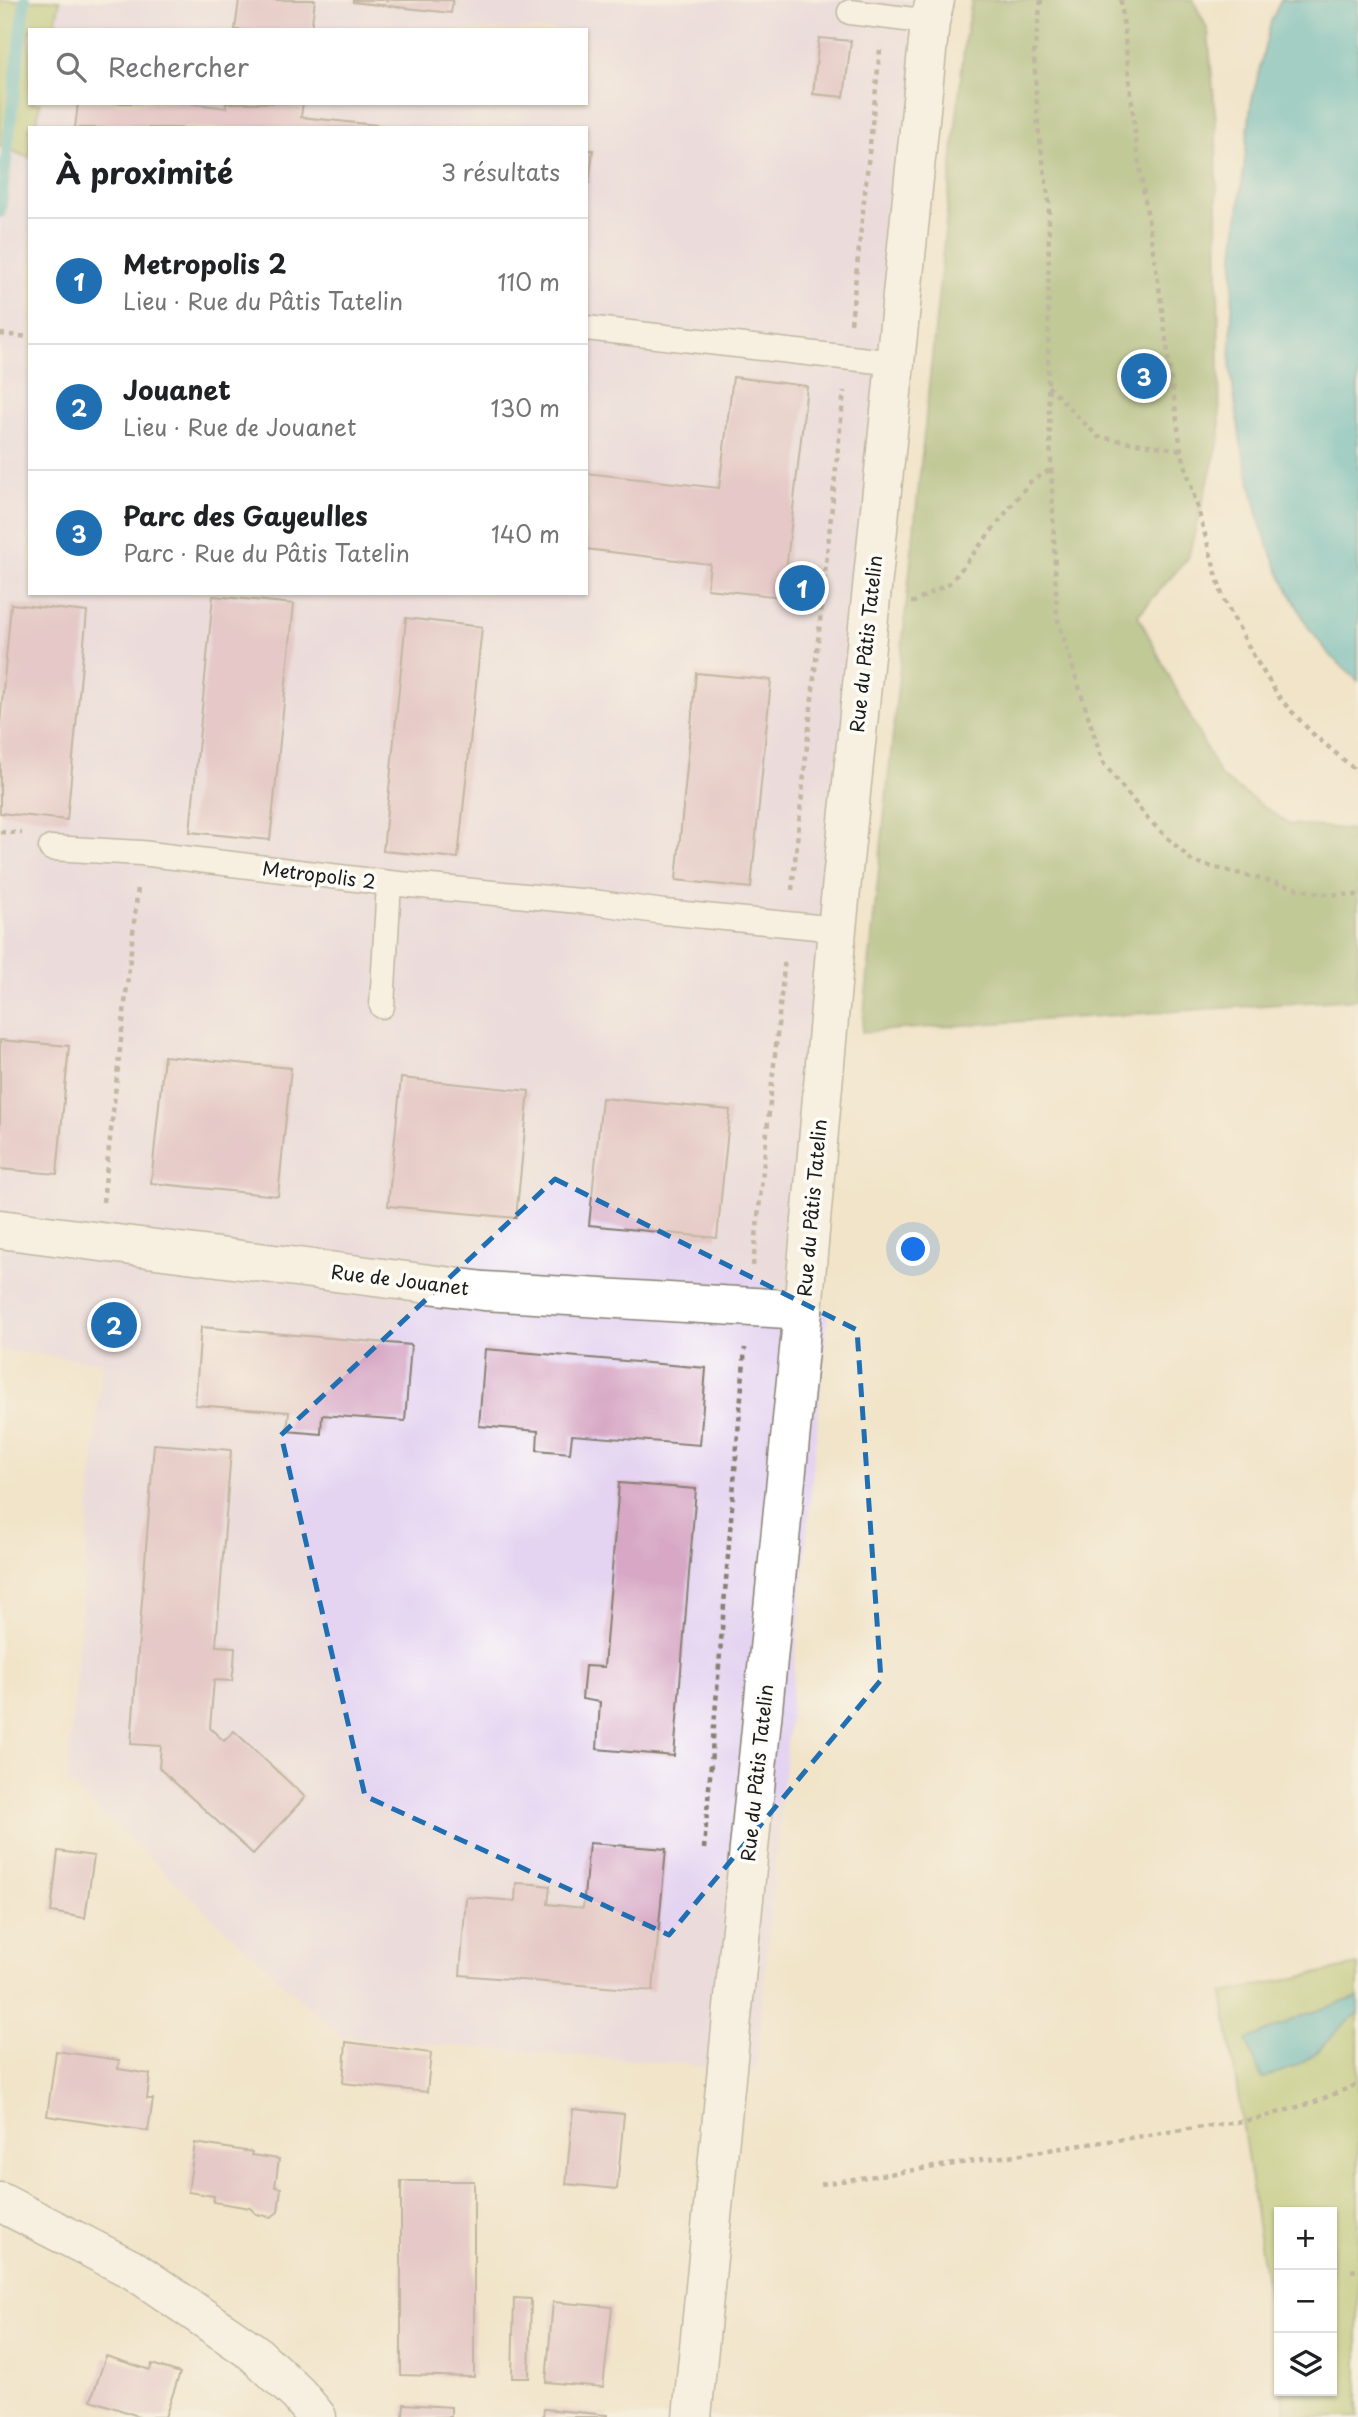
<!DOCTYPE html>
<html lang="fr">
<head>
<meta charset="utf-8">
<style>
  :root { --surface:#fff; --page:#f2f2f2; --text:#202124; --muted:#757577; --line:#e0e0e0; --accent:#1f6fb2 }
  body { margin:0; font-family:"Playpen Sans",sans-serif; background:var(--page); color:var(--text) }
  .controls { position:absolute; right:21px; bottom:21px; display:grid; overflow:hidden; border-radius:0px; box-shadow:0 2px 5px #0004 }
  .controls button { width:63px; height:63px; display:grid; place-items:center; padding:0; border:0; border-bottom:2px solid var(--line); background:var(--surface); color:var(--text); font:35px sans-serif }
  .you { position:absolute; left:914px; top:1250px; width:24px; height:24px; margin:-18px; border:5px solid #fff; border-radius:50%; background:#1a73e8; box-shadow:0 0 0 10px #1a73e833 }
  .badge { display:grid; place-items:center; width:46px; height:46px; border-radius:50%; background:var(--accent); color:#fff; font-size:23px; font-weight:700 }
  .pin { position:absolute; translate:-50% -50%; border:4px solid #fff; box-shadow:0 2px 7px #0006 }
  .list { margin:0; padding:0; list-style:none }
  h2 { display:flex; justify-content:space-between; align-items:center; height:91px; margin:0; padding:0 28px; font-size:30px }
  h2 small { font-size:23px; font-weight:400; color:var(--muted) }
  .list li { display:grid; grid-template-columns:46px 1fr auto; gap:21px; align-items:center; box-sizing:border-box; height:126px; padding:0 28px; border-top:2px solid var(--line) }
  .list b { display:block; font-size:26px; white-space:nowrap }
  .list p { margin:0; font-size:23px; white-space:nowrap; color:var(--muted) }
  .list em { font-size:23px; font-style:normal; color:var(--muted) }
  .icon { flex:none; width:38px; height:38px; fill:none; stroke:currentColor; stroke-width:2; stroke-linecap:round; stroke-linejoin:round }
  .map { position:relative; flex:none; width:1358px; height:2417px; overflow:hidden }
  .search { position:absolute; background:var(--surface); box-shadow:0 2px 5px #0004; left:28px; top:28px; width:560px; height:77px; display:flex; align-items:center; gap:18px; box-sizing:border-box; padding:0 24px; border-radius:0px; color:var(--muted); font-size:26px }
  .panel { position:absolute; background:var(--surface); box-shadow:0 2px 5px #0004; left:28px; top:126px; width:560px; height:469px; border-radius:0px }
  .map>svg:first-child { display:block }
  .built { fill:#e4d3f1; fill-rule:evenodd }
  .green { fill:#abc267; stroke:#646f42; stroke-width:2 }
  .forest { fill:#88a85c; stroke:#52623c; stroke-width:2 }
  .water { fill:#44b3be; stroke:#30686d; stroke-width:2 }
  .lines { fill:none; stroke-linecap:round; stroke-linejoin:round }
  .stream { stroke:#44b3be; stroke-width:12 }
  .building { fill:#d7a7c5 }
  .service-casing { stroke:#868072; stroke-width:27 }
  .minor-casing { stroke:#868072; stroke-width:41 }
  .path { stroke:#868072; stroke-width:4.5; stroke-dasharray:5 5; stroke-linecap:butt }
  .service { stroke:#fff; stroke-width:24 }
  .minor { stroke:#fff; stroke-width:38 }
  .marked { fill:none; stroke:#1f6fb2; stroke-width:5; stroke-dasharray:14 9; stroke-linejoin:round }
  .labels { text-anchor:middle; stroke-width:7; stroke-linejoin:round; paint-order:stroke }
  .street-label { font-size:19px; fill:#1c1c1c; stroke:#fdfcf7 }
</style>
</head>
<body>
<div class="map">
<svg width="1358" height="2417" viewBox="0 0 1358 2417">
  <rect width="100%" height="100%" fill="#fdfcf7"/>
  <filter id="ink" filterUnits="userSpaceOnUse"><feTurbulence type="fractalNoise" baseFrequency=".0143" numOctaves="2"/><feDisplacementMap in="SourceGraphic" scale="14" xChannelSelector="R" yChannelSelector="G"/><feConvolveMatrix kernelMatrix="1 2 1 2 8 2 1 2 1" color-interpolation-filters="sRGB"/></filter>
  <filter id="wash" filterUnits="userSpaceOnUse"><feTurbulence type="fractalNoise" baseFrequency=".00686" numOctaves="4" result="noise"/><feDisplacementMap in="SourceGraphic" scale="28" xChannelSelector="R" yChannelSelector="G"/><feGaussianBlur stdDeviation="1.57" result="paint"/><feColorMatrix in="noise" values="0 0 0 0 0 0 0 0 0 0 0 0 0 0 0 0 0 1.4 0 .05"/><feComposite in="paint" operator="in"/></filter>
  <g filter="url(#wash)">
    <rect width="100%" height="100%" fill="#f1e4c9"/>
    <!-- built -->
    <path class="built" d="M0,0H935L803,1310L828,1313L756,2070L341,2037L67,1781L102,1362L0,1350ZM30,30H586V103H30ZM30,128H586V593H30Z"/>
    <!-- green -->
    <g class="green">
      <polygon points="0,0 60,0 54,30 30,30 30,103 40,103 36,128 30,128 30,158 0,146"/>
      <polygon points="1358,1965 1358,2417 1286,2417 1282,2391 1332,2391 1332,2212 1279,2212 1279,2372 1223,1993"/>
    </g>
    <!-- forest -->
    <polygon class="forest" points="972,0 1193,0 1208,30 1216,122 1220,437 1188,558 1138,615 1221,777 1289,824 1358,830 1358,999 862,1032 965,38"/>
    <!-- water -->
    <g class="water">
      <polygon points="1281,0 1358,0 1358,681 1330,655 1308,627 1280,574 1262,530 1241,445 1230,365 1234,254 1251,104 1271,21"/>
      <path d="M1358,1997V2014C1339,2025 1326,2046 1308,2059C1294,2068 1277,2073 1262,2079L1246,2040L1304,2015Z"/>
    </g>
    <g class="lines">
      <!-- stream -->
      <polyline class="stream" points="0,212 25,0"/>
    </g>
    <g id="blocks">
      <!-- building -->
      <g class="building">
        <polygon points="239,0 315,0 311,30 235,30"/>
        <polygon points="353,0 453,0 451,13 353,2"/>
        <polygon points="819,38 851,41 844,97 813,94"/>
        <polygon points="78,103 189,103 226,108 226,103 303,103 301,117 384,126 384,128 75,128"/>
        <polygon points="586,150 593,150 589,183 586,183"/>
        <polygon points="733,377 807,386 783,597 707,589 710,564 586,549 586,473 719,488"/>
        <polygon points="796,567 811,568 807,609 792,608"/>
        <polygon points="213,596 294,604 270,840 190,832"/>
        <polygon points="11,604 87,612 67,820 0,813 0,724"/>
        <polygon points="406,618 482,627 458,858 383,851"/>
        <polygon points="696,673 771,680 751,888 676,880"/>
        <polygon points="0,1040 69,1046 57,1174 0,1169"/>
        <polygon points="164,1056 291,1068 278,1196 151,1183"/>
        <polygon points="401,1078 529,1091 516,1218 388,1206"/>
        <polygon points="602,1098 730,1110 717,1238 589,1225"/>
        <polygon points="96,1315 134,1320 132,1336 94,1330"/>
        <polygon points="201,1327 411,1345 405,1421 322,1415 321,1434 287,1431 289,1412 195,1405"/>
        <polygon points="485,1349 706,1368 700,1445 572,1435 570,1453 537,1450 538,1431 479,1426"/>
        <polygon points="154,1444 231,1450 216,1646 235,1647 234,1665 232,1681 214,1680 210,1728 224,1741 234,1731 305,1797 253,1854 159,1768 161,1746 131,1744"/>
        <polygon points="619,1483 696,1489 674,1756 597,1749 600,1702 582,1699 585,1666 604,1667"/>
        <polygon points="589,1843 666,1849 653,1991 460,1975 466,1897 515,1901 516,1883 534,1884 550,1886 548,1904 583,1908"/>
        <polygon points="58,1851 94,1856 85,1918 51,1912"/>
        <polygon points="346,2042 431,2053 427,2092 343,2083"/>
        <polygon points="56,2051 119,2060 118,2069 150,2074 147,2099 153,2099 148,2131 47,2116"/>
        <polygon points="573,2109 624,2114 617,2189 566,2184"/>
        <polygon points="195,2143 252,2152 251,2155 279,2159 275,2187 281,2188 278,2212 271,2217 256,2214 250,2208 213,2202 214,2196 188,2192"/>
        <polygon points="401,2181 474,2181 474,2377 401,2375"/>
        <polygon points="514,2298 531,2299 529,2378 512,2378"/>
        <polygon points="553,2302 612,2307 603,2387 546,2382"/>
        <polygon points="106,2356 150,2370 152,2364 180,2373 165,2417 141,2417 91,2400"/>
        <polygon points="404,2404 451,2407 451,2417 403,2417"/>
        <polygon points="544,2409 607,2415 607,2417 543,2417"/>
      </g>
    </g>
  </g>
  <g filter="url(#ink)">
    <use href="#blocks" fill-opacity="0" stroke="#868072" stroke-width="2"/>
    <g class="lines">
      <defs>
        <g id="service">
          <polyline points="850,12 930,22"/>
          <polyline points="586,328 895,363"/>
          <polyline points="51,848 141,853 389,883 600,903 664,912 837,929"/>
          <polyline points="382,1006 389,883"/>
        </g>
        <g id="minor">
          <polyline points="0,1229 484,1291 803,1310"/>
          <polyline points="0,2202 135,2271 253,2352 298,2394 317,2417"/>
          <polyline points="692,2417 803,1310 837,929 930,22 935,0"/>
        </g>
      </defs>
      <!-- service casing -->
      <use href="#service" class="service-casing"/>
      <!-- minor casing -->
      <use href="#minor" class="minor-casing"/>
      <!-- path -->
      <g class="path">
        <polyline points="1041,0 1034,54 1038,127 1049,202 1048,386 1057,617 1103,763 1149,820 1193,862 1320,894 1358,895"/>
        <polyline points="1121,0 1137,151 1159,287 1181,450 1223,598 1256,660 1281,700 1313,734 1358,772"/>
        <polyline points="851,323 880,50"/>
        <polyline points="0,334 30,337"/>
        <polyline points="1048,386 1098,437 1181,450"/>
        <polyline points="911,602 914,602 951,582 1030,482 1051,469"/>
        <polyline points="0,832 22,833"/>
        <polyline points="792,890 844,391"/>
        <polyline points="103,1202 138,887"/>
        <polyline points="753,1266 785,958"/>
        <polyline points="704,1849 745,1348"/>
        <polyline points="821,2184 1256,2119 1315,2102 1358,2084"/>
        <polyline points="1351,2271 1358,2270"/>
      </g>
      <!-- service -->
      <use href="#service" class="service"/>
      <!-- minor -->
      <use href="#minor" class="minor"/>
    </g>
  </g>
  <!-- marked area -->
  <path d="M0 0H1358V2417H0ZM555,1179L857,1330L881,1680L669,1935L365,1796L281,1435Z" fill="#f1e4c9" fill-opacity=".55" fill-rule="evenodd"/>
  <path class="marked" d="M555,1179L857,1330L881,1680L669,1935L365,1796L281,1435Z"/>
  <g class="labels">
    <!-- street labels -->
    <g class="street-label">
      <text transform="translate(866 644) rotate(-84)" y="7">Rue du Pâtis Tatelin</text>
      <text transform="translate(319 875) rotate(7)" y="7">Metropolis 2</text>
      <text transform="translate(812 1208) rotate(-85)" y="7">Rue du Pâtis Tatelin</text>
      <text transform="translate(400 1280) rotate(7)" y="7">Rue de Jouanet</text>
      <text transform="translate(757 1773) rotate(-84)" y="7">Rue du Pâtis Tatelin</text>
    </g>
  </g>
</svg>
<div class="controls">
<button>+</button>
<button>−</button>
<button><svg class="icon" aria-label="layers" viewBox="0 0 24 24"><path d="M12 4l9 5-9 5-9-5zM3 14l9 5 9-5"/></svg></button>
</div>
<div class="you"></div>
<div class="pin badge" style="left:802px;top:588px">1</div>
<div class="pin badge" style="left:114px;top:1325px">2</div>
<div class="pin badge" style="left:1144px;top:376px">3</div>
<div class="search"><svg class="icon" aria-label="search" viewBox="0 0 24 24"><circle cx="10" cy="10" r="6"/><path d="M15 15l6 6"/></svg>Rechercher</div>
<section class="panel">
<h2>À proximité<small>3 résultats</small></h2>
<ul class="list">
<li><span class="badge">1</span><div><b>Metropolis 2</b><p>Lieu · Rue du Pâtis Tatelin</p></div><em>110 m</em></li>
<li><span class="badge">2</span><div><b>Jouanet</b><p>Lieu · Rue de Jouanet</p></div><em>130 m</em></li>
<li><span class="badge">3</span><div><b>Parc des Gayeulles</b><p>Parc · Rue du Pâtis Tatelin</p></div><em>140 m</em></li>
</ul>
</section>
</div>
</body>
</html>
